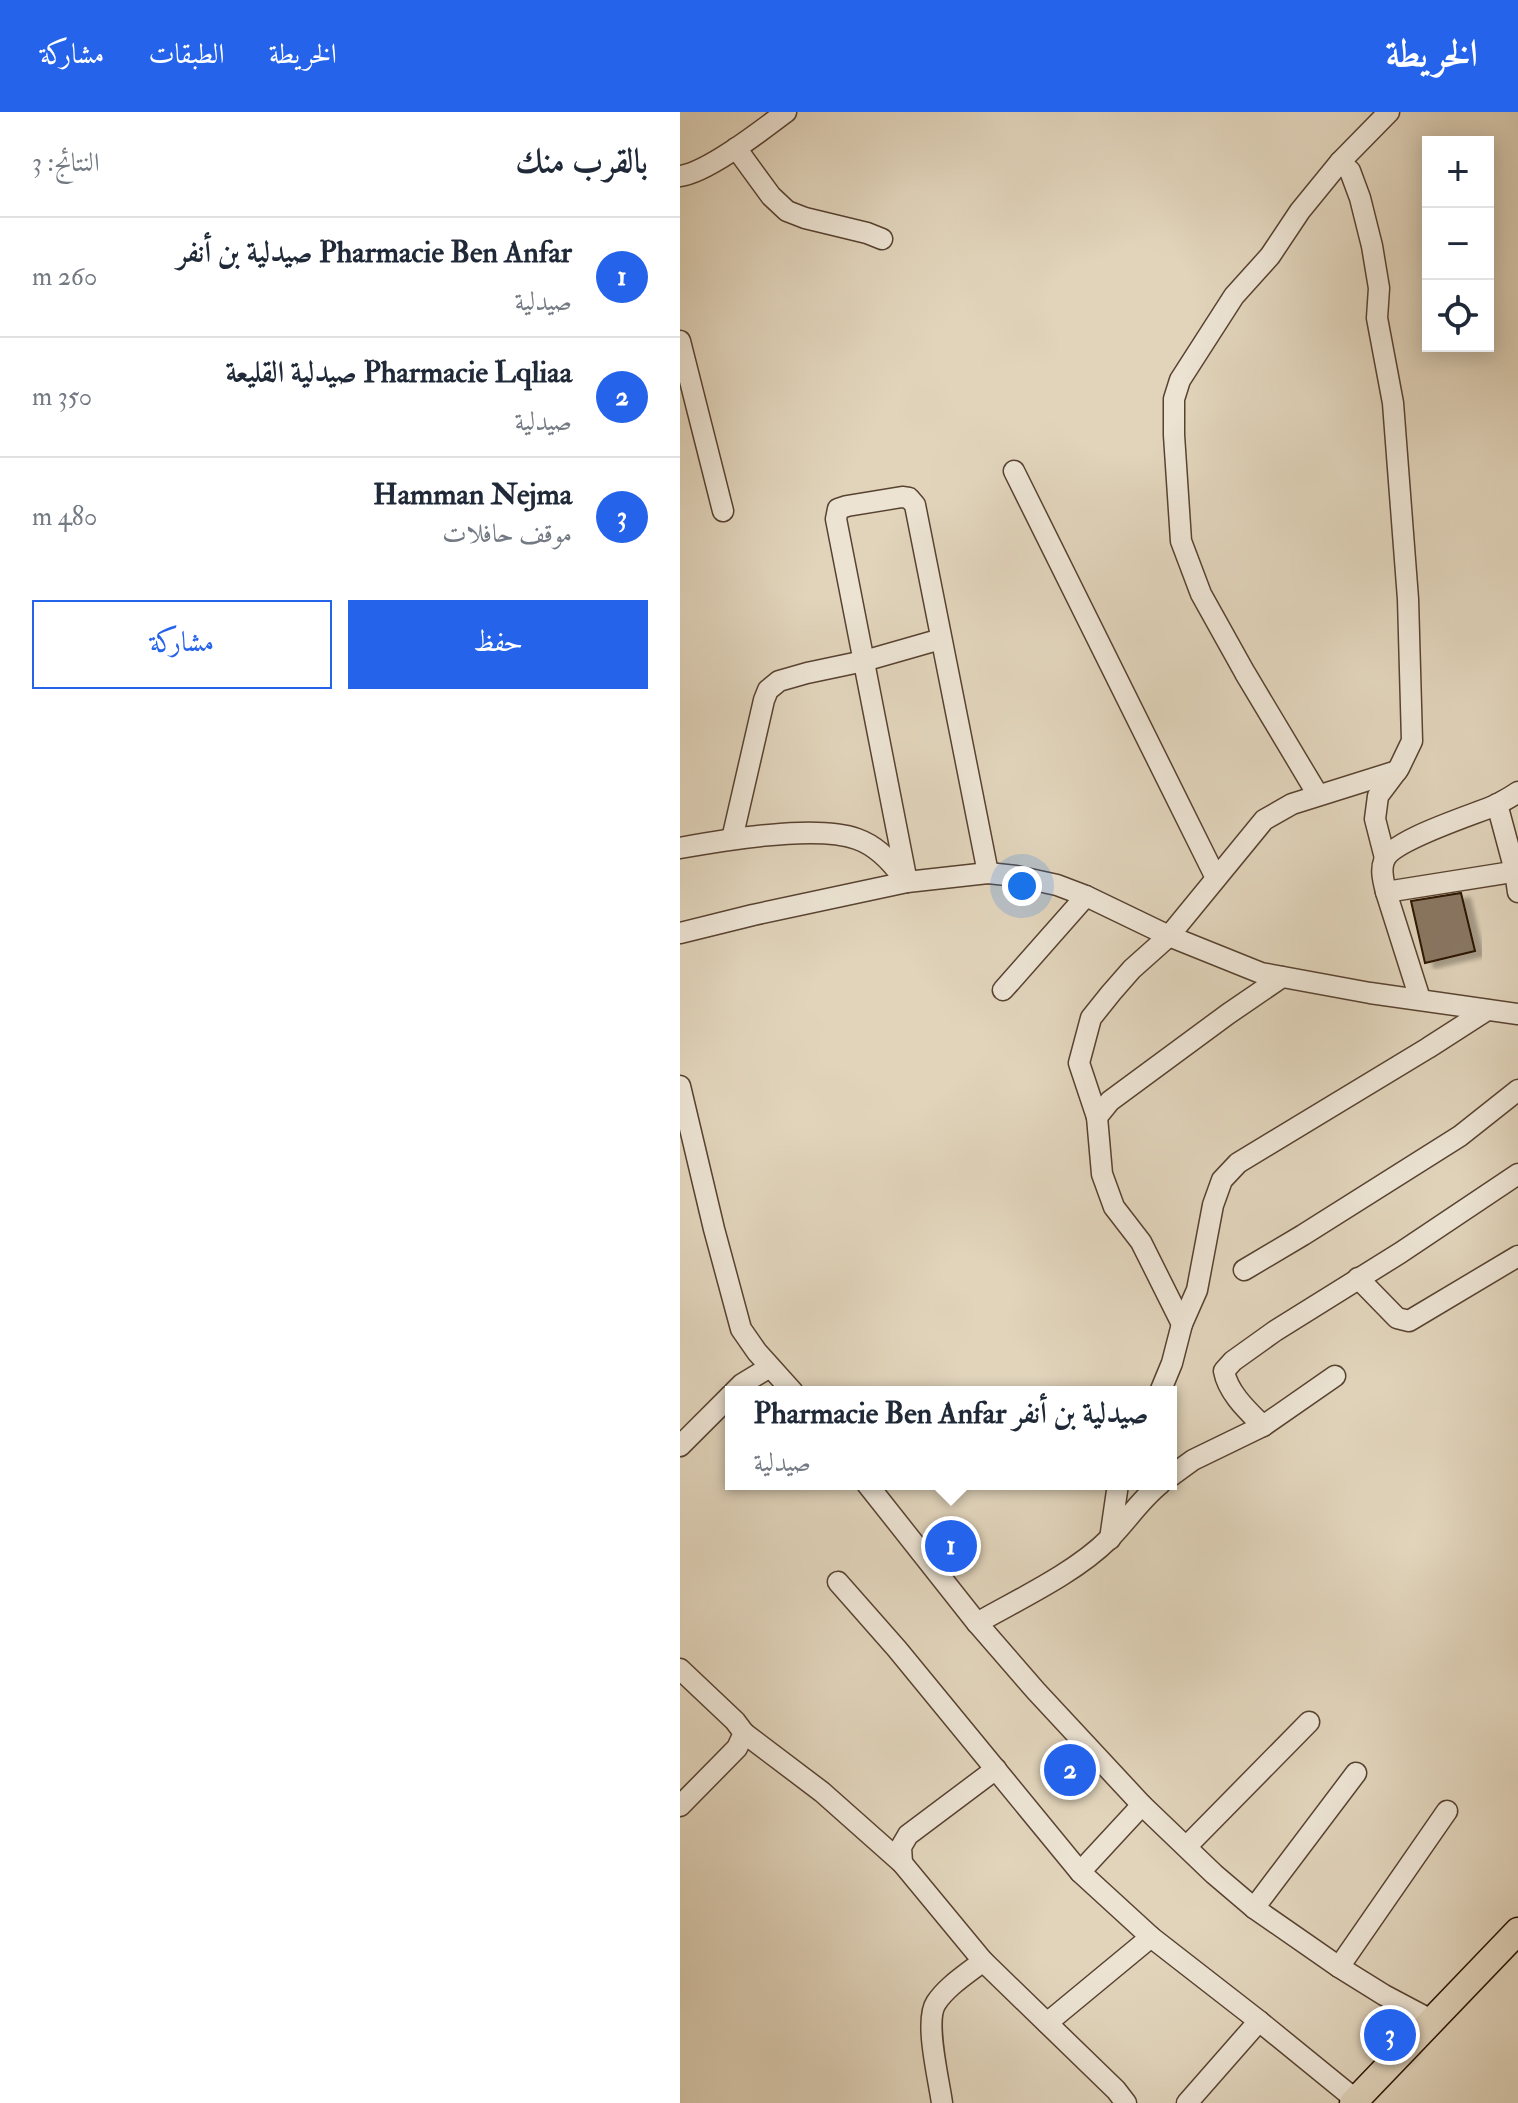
<!DOCTYPE html>
<html lang="ar">
<head>
<meta charset="utf-8">
<style>
  :root { --surface:#fff; --page:#f6f6f7; --text:#1f2937; --muted:#747a83; --line:#e0e1e3; --accent:#2563eb }
  body { margin:0; font-family:"IM FELL Double Pica",Amiri,serif; background:var(--page); color:var(--text); direction:rtl }
  .controls { position:absolute; right:24px; top:24px; display:grid; overflow:hidden; border-radius:0px; box-shadow:0 4px 20px #0003 }
  .controls button { width:72px; height:72px; display:grid; place-items:center; padding:0; border:0; border-bottom:2px solid var(--line); background:var(--surface); color:var(--text); font:40px sans-serif }
  .you { position:absolute; left:342px; top:774px; width:28px; height:28px; margin:-20px; border:6px solid #fff; border-radius:50%; background:#1a73e8; box-shadow:0 0 0 12px #1a73e833 }
  .badge { display:grid; place-items:center; width:52px; height:52px; border-radius:50%; background:var(--accent); color:#fff; font-size:26px; font-weight:700 }
  .pin { position:absolute; translate:-50% -50%; border:4px solid #fff; box-shadow:0 2px 8px #0006 }
  .popup { position:absolute; left:45px; top:1274px; width:452px; height:104px; box-sizing:border-box; display:grid; place-content:center; border-radius:0px; background:var(--surface); filter:drop-shadow(0 2px 6px #0005); font-size:26px; white-space:nowrap; color:var(--muted) }
  .popup b { font-size:30px; color:var(--text) }
  .popup::after { content:''; position:absolute; left:50%; top:100%; margin-left:-16px; border:16px solid transparent; border-top-color:var(--surface) }
  .list { margin:0; padding:0; list-style:none }
  h2 { display:flex; justify-content:space-between; align-items:center; height:104px; margin:0; padding:0 32px; font-size:34px }
  h2 small { font-size:26px; font-weight:400; color:var(--muted) }
  .list li { display:grid; grid-template-columns:52px 1fr auto; gap:24px; align-items:center; box-sizing:border-box; height:120px; padding:0 32px; border-top:2px solid var(--line) }
  .list b { display:block; font-size:30px; white-space:nowrap }
  .list p { margin:0; font-size:26px; white-space:nowrap; color:var(--muted) }
  .list em { font-size:26px; font-style:normal; color:var(--muted) }
  .actions { display:flex; gap:16px; padding:24px 32px }
  .actions a { flex:1; padding:18px 0; border:2px solid var(--accent); border-radius:0px; text-align:center; font-size:28px; color:var(--accent) }
  .actions .main { background:var(--accent); color:#fff }
  .icon { flex:none; width:44px; height:44px; fill:none; stroke:currentColor; stroke-width:2; stroke-linecap:round; stroke-linejoin:round }
  .map { position:relative; flex:none; width:838px; height:1991px; overflow:hidden; direction:ltr }
  header { display:flex; align-items:center; gap:48px; box-sizing:border-box; height:112px; padding:0 40px; background:var(--accent); color:#fff }
  header strong { font-size:38px }
  nav { display:flex; gap:44px; margin-inline-start:auto; font-size:28px }
  main { display:flex }
  aside { flex:1; background:var(--surface) }
  .map>svg:first-child { display:block }
  .building { fill:#897763; stroke:#2a1203; stroke-width:2; filter:url(#shadow) }
  .lines { fill:none; stroke-linecap:round; stroke-linejoin:round }
  .minor-casing { stroke:#584231; stroke-width:23 }
  .major-casing { stroke:#2a1203; stroke-width:29 }
  .minor { stroke:#ece3d3; stroke-width:20 }
  .major { stroke:#e1d4bb; stroke-width:26 }
</style>
</head>
<body>
<header>
<strong>الخريطة</strong>
<nav><a>الخريطة</a><a>الطبقات</a><a>مشاركة</a></nav>
</header>
<main>
<div class="map">
<svg width="838" height="1991" viewBox="0 0 838 1991">
  <defs>
    <filter id="shadow"><feDropShadow dx="9" dy="5" stdDeviation="2" flood-color="#0004"/></filter>
  </defs>
  <rect width="100%" height="100%" fill="#e1d4bb"/>
  <filter id="stains"><feTurbulence type="fractalNoise" baseFrequency=".0025" numOctaves="4"/><feColorMatrix values="0 0 0 0 .2 0 0 0 0 .09 0 0 0 0 .02 0 0 0 .5 -.17"/></filter>
  <radialGradient id="worn" r=".72"><stop offset=".6" stop-color="#630" stop-opacity="0"/><stop offset="1" stop-color="#630" stop-opacity=".3"/></radialGradient>
  <!-- building -->
  <polygon class="building" points="781,781 795,839 745,851 731,789"/>
  <g class="lines">
    <defs>
      <g id="minor">
        <polyline points="56,36 91,84 107,99 125,106 187,121 202,127"/>
        <polyline points="660,50 670,59 680,86 692,134 699,176 697,206 713,291 728,487 732,629 719,656 698,684 695,707 705,746"/>
        <path d="M0,64C27,61 82,18 106,0"/>
        <polyline points="0,229 43,399"/>
        <polyline points="334,359 536,766"/>
        <polyline points="638,683 565,561 521,482 501,429 494,323 494,287 500,268 554,184 590,144 620,99 660,50 709,0"/>
        <polyline points="817,692 835,759 838,780"/>
        <polyline points="52,727 84,588 88,578 99,569 127,561 184,549 261,527"/>
        <path d="M0,736C44,728 136,712 177,727C197,734 211,749 223,766"/>
        <polyline points="227,770 156,407 158,397 167,394 222,385 229,386 235,393 308,761"/>
        <path d="M706,780C704,771 700,759 704,749C711,728 793,703 816,693C823,689 831,685 838,680"/>
        <polyline points="0,821 73,803 227,770 308,761 336,764 377,773 406,784 489,824 581,861 690,881 838,902"/>
        <polyline points="323,878 406,784"/>
        <polyline points="740,887 706,780 838,759"/>
        <polyline points="0,974 34,1117 61,1217 77,1240 113,1280"/>
        <polyline points="417,1005 399,951 411,906 431,881 452,857 489,824 584,708 612,692 717,659"/>
        <polyline points="564,1158 623,1123 780,1024 838,978"/>
        <polyline points="678,1166 717,1206 729,1209 838,1144"/>
        <polyline points="502,1212 461,1130 434,1095 422,1062 417,1005 430,989 548,902 602,865"/>
        <polyline points="54,1280 62,1272 90,1255"/>
        <polyline points="480,1280 492,1251 502,1212 517,1178 533,1093 542,1068 558,1051 748,936 807,898"/>
        <path d="M583,1314C568,1299 548,1281 544,1259L553,1249L595,1219L720,1141L838,1062"/>
        <polyline points="0,1334 51,1283"/>
        <polyline points="491,1364 513,1348 583,1314 655,1264"/>
        <polyline points="187,1372 297,1511 356,1579 462,1693 534,1762 574,1796 659,1855 704,1883 753,1909"/>
        <polyline points="430,1427 438,1372"/>
        <polyline points="158,1470 217,1537 400,1760 471,1825 579,1909 676,1988"/>
        <path d="M297,1511C339,1487 395,1461 429,1427C447,1409 460,1388 480,1372"/>
        <polyline points="0,1557 55,1609 64,1621 57,1636 0,1694"/>
        <polyline points="64,1621 142,1680 222,1751 303,1849 436,1978 446,1991"/>
        <polyline points="507,1734 629,1610"/>
        <polyline points="222,1751 221,1735 228,1723 316,1657"/>
        <polyline points="400,1760 462,1693"/>
        <polyline points="574,1796 676,1661"/>
        <polyline points="659,1855 767,1699"/>
        <polyline points="367,1911 471,1825"/>
        <path d="M262,1991C259,1968 244,1909 256,1891C267,1874 287,1862 303,1849"/>
        <polyline points="507,1991 579,1909"/>
      </g>
      <polyline id="major" points="673,1991 838,1819"/>
    </defs>
    <!-- minor casing -->
    <use href="#minor" class="minor-casing"/>
    <!-- major casing -->
    <use href="#major" class="major-casing"/>
    <!-- minor -->
    <use href="#minor" class="minor"/>
    <!-- major -->
    <use href="#major" class="major"/>
  </g>
  <rect width="100%" height="100%" filter="url(#stains)"/>
  <rect width="100%" height="100%" fill="url(#worn)"/>
</svg>
<div class="controls">
<button>+</button>
<button>−</button>
<button><svg class="icon" aria-label="locate" viewBox="0 0 24 24"><circle cx="12" cy="12" r="6"/><path d="M12 2v4M12 18v4M2 12h4M18 12h4"/></svg></button>
</div>
<div class="you"></div>
<div class="pin badge" style="left:271px;top:1434px">1</div>
<div class="popup"><b>Pharmacie Ben Anfar صيدلية بن أنفر</b>صيدلية</div>
<div class="pin badge" style="left:390px;top:1658px">2</div>
<div class="pin badge" style="left:710px;top:1923px">3</div>
</div>
<aside>
<h2>بالقرب منك<small>النتائج: 3</small></h2>
<ul class="list">
<li><span class="badge">1</span><div><b>Pharmacie Ben Anfar صيدلية بن أنفر</b><p>صيدلية</p></div><em>260 m</em></li>
<li><span class="badge">2</span><div><b>Pharmacie Lqliaa صيدلية القليعة</b><p>صيدلية</p></div><em>350 m</em></li>
<li><span class="badge">3</span><div><b>Hamman Nejma</b><p>موقف حافلات</p></div><em>480 m</em></li>
</ul>
<div class="actions"><a class="main">حفظ</a><a>مشاركة</a></div>
</aside>
</main>
</body>
</html>
